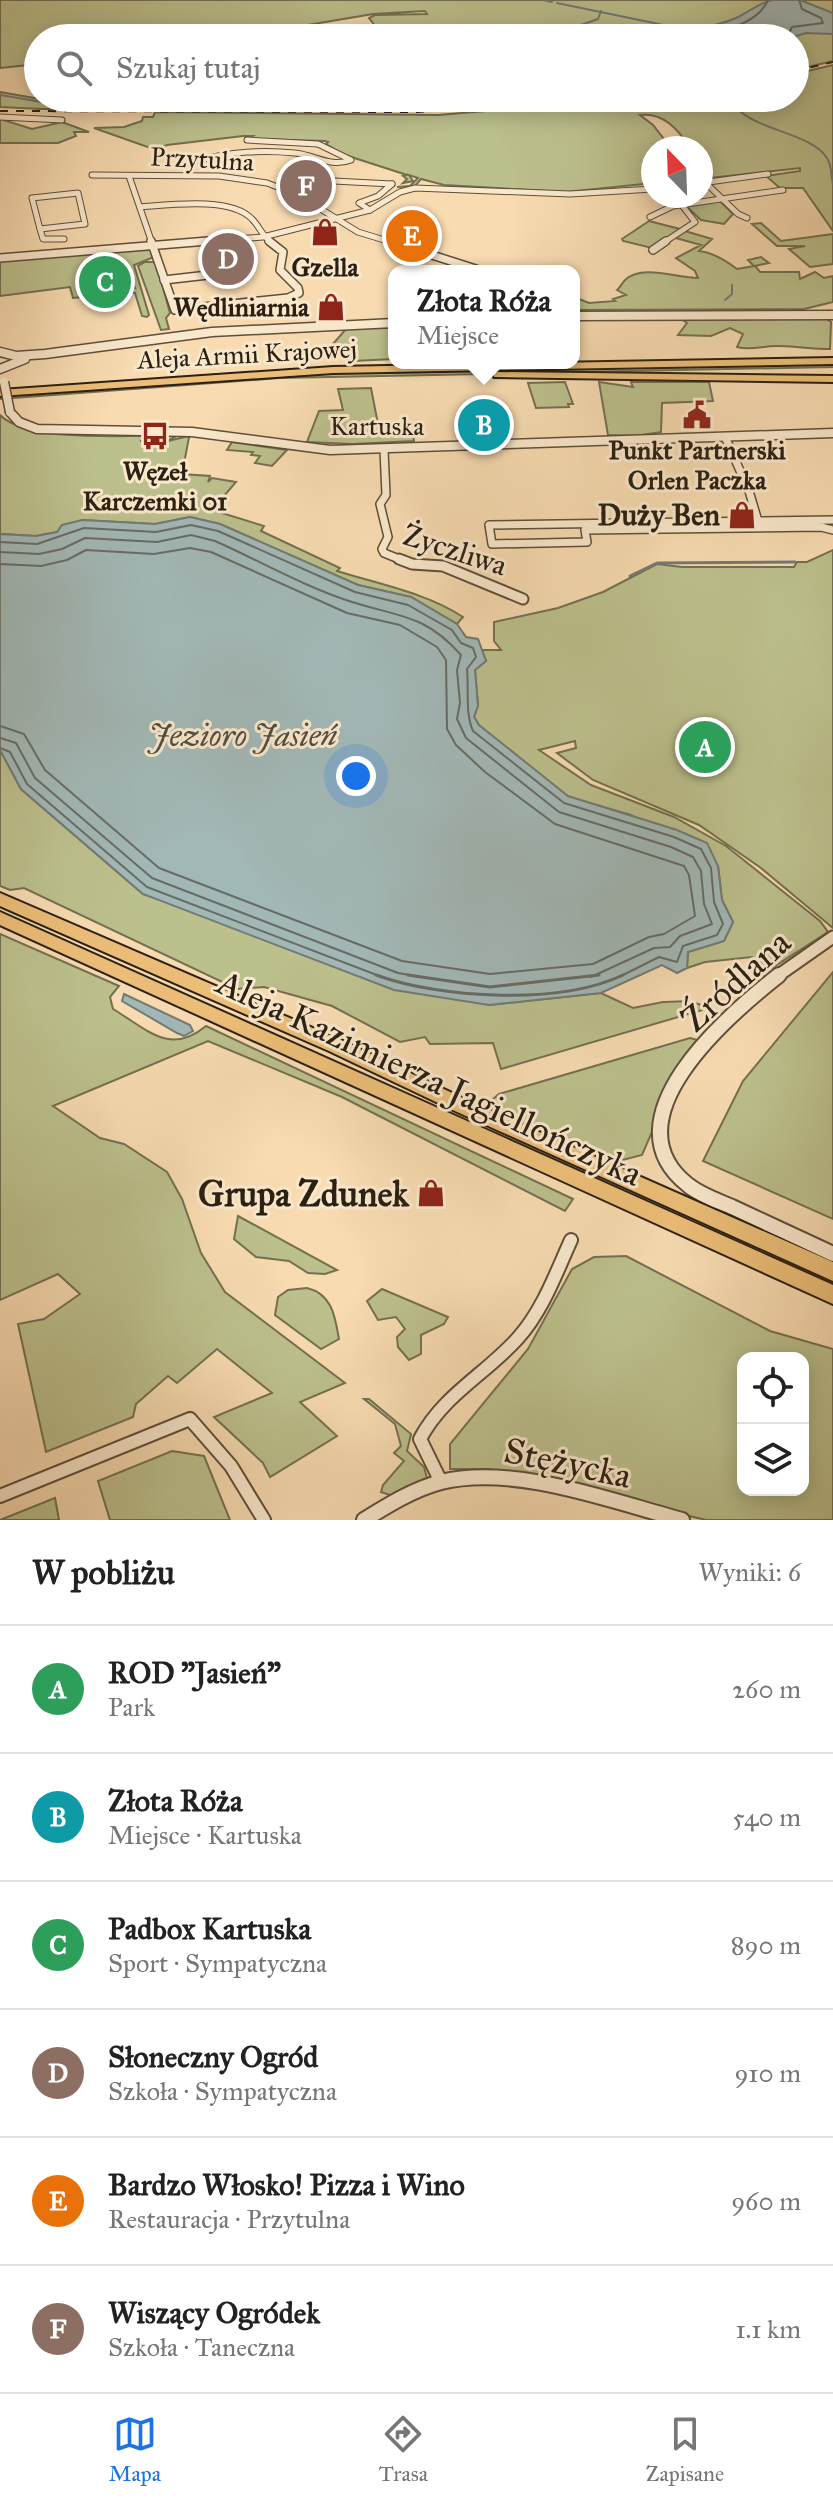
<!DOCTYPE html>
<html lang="pl">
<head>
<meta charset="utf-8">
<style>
  :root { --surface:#fff; --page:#f6f6f6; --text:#222; --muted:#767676; --line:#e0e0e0; --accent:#1a73e8 }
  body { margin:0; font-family:"IM FELL Great Primer",serif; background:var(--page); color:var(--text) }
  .controls { position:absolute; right:24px; bottom:24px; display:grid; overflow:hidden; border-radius:16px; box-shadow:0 4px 20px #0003 }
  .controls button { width:72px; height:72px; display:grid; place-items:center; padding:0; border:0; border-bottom:2px solid var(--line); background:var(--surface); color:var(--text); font:40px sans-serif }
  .compass { position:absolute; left:641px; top:136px; width:72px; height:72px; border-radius:50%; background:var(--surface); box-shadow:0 4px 20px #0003; rotate:337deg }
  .you { position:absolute; left:356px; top:776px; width:28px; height:28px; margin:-20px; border:6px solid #fff; border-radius:50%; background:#1a73e8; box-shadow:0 0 0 12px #1a73e833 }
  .badge { display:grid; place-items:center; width:52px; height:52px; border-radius:50%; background:var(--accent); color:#fff; font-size:26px; font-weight:700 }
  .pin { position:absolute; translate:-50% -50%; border:4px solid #fff; box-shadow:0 2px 8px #0006 }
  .popup { position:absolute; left:388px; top:265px; width:192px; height:104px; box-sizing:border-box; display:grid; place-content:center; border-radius:16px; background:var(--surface); filter:drop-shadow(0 2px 6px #0005); font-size:26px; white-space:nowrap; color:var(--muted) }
  .popup b { font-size:30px; color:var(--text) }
  .popup::after { content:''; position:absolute; left:50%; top:100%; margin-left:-16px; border:16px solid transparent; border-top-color:var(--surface) }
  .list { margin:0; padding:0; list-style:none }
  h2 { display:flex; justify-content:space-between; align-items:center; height:104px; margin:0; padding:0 32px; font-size:34px }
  h2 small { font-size:26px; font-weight:400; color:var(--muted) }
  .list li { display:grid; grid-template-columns:52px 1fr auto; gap:24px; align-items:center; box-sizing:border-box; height:128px; padding:0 32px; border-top:2px solid var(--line) }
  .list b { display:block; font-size:30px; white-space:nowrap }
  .list p { margin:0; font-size:26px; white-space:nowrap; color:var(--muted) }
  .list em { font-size:26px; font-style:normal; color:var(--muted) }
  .icon { flex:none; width:44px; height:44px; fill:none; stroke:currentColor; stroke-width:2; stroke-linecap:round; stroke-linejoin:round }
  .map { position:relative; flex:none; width:833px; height:1520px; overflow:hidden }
  .search { position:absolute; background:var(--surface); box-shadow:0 4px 20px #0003; left:24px; right:24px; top:24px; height:88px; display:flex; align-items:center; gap:20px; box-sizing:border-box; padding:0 28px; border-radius:44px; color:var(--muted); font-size:30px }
  .sheet { height:872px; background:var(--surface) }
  nav { display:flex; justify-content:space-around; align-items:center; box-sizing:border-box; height:112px; border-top:2px solid var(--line); background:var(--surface); font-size:22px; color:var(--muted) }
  nav a { display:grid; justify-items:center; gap:4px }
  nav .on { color:var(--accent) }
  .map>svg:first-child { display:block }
  .green { fill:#bcc08d; stroke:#737050; stroke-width:2; fill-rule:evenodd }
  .water { fill:#a2b8b7; stroke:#727b75; stroke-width:2 }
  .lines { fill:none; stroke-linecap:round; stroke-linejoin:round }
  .shore-far1 { stroke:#666c65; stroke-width:2 }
  .shore { stroke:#666c65; stroke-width:3 }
  .stream-far1 { stroke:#727b75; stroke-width:2 }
  .stream { stroke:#727b75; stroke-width:3 }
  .minor-far3-casing { stroke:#5e4f3a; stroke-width:7 }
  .minor-far2-casing { stroke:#5e4f3a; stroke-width:10 }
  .minor-far1-casing { stroke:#5e4f3a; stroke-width:13 }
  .minor-casing { stroke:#5e4f3a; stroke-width:16 }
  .tertiary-far2-casing { stroke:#5e4f3a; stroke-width:11 }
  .tertiary-far1-casing { stroke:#5e4f3a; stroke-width:15 }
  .tertiary-casing { stroke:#5e4f3a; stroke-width:18 }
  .primary-casing { stroke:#2a2013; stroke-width:4 }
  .motorway-casing { stroke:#2a2013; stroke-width:4 }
  .minor-far3 { stroke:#fae8cc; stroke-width:5 }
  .minor-far2 { stroke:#fae8cc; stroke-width:7 }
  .minor-far1 { stroke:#fae8cc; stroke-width:9 }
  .minor { stroke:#fae8cc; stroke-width:12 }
  .tertiary-far2 { stroke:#fae8cc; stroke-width:8 }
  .tertiary-far1 { stroke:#fae8cc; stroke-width:11 }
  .tertiary { stroke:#fae8cc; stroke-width:14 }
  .primary { fill:#ecbe78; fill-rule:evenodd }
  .motorway { fill:#ecbe78; fill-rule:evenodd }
  .rail { stroke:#2a2013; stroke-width:2; stroke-dasharray:8 8; stroke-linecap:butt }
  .tertiary-bridge-casing { stroke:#5e4f3a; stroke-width:11; stroke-linecap:butt }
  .tertiary-bridge { stroke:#fae8cc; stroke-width:8 }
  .labels { text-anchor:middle; stroke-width:6; stroke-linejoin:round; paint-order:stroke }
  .far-street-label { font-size:26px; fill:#2a2013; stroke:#fae8cc }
  .far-poi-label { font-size:26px; font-weight:bold; fill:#2a2013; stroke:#fae8cc }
  .poi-label { font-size:30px; font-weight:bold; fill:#2a2013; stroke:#fae8cc; text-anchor:end }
  .street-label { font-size:30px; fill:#2a2013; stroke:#fae8cc }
  .water-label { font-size:32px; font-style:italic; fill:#4e4e44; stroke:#fae8cc }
  .near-street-label { font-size:36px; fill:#2a2013; stroke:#fae8cc }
  .near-poi-label { font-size:36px; font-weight:bold; fill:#2a2013; stroke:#fae8cc; text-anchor:end }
</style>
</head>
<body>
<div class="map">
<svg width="833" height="1520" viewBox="0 0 833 1520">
  <rect width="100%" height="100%" fill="#f8dbb1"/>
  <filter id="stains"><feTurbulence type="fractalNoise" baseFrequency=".0025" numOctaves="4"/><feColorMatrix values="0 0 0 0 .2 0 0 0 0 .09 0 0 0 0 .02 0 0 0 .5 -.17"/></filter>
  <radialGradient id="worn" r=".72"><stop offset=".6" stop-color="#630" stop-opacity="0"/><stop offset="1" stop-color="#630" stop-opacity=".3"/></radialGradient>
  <!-- green -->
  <g class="green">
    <polygon points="0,0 833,0 833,61 795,70 795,38 346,38 356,31 376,27 369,18 375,15 427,14 425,11 373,14 230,38 38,38 38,64 0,68"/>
    <path d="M833,65V231L803,188H780L766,176L800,171V168L710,178L701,172L705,168L701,165V148H690C678,129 663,112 640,115L653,125L671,148H653V183L566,192L444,185L421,179L415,186L397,187L410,186L418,178L409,175L413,181L403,183L407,179L403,176L407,175L342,154L326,144L328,142L325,141L254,139H249L253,136H243L167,145L156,150L94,128L124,127L142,121L143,117H153L155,112L438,115L643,98L729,102L723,98H795V81L801,75L795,74Z"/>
    <polygon points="0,92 46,100 606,98 510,106 431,107 435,109 41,109 0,107"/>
    <polygon points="0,119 32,129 62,122 89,132 74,132 76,136 58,143 0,143"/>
    <polygon points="719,200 733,214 724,224 701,220 686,206"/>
    <polygon points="649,221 680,229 652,248 623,241 622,239"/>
    <polygon points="761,223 781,241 833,234 833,264 810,267 789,249 805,246 777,246 752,224"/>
    <path d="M685,231L712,239L699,251C712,252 725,260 737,269L754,266L748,260L761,257L769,263L755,266L760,272H799L800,279L815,272L824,278L833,276V302L804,309L574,310V297L589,303L615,301L613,299L626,295L617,290C620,288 622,283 625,280C643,264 676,278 698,278L695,271L676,258L701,245L676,238Z"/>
    <polygon points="151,249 154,257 134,265 149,315 147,317 142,316 135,293 126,293 125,289 135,288 134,286 79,291 79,294 123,290 124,293 73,298 70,287 0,296 0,259"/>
    <polygon points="145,262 156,262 170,313 166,318 169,329 161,330 138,266"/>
    <path d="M680,318L827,319L831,322L830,349C812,349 793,346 776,346C762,346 751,351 737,347L743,334L730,328L711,336L678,335L687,323Z"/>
    <polygon points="394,327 394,359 353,361 332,345 346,329"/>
    <polygon points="831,363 832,367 279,378 0,399 0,395 332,372"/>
    <polygon points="565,382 573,404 568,404 569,407 536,408 528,383"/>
    <polygon points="599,382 633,387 631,382 709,382 713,401 662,403 661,432 636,436 608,435"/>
    <polygon points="371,388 377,419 384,434 413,434 414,441 352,444 307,442 319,411 343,410 338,389"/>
    <path d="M0,415C29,444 136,435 178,435L169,440L140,441H168L193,435L189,437L182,474L210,476L208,482L212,478L236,482L212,510L264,526L261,531L340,568L337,571C378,584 427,593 463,617L457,624L411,597L358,585L220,524L190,517L155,524L82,520L57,532L36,536L0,534Z"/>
    <polygon points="232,442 287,450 272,466 255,463 260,456 251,455 253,452 227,450"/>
    <polygon points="833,550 833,928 761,868 699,825 593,780 557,753 576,748 575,741 539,750 591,785 674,817 726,846 820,921 828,932 772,968 752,957 705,962 687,968 688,952 724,941 733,922 722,900 718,866 631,815 568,797 505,749 479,725 474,717 478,705 475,670 486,661 482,650 501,650 494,641 494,622 558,608 603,592 657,564 682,567 794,567 797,562 807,562"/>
    <polygon points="0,750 21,789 143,894 489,1005 601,993 633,1008 663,1002 691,1001 701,1005 702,1010 501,1069 493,1043 430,1044 425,1037 400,1042 332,1006 264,987 237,989 24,888 10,890 0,886"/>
    <path d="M0,934L119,986L110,997L113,1009C148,1030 170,1056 206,1026L573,1199L565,1211L342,1097L208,1041L53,1106L100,1138L124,1144L167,1172L182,1199L201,1253L225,1292L345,1383L300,1402L337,1436L270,1477L263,1463L214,1417L272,1393L217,1349L177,1383L168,1376L136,1404L133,1417L46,1452L18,1324L44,1319L80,1294L58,1274L0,1300Z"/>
    <polygon points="833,972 833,1219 703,1161 743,1081"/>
    <polygon points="690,1038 701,1041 676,1077 642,1155 615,1162 486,1105 499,1094"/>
    <polygon points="238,1216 337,1270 325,1274 308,1273 289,1261 256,1257 234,1239"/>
    <path d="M626,1256L770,1331L833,1349V1520H706L513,1474L488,1469H450V1444L528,1349L572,1269L594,1257ZM743,1358H803V1490H743Z"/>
    <path d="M307,1288C332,1294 335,1316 339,1339L321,1349L275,1315L278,1297L288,1290Z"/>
    <polygon points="382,1289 448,1317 444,1324 421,1335 421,1354 409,1360 398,1347 397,1337 405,1329 396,1317 378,1320 367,1301"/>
    <polygon points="364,1399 369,1399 411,1434 407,1451 424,1467 427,1478 393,1496 381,1492 383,1485 404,1461 394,1453 401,1446 395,1424"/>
    <polygon points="172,1451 204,1456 230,1520 110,1520 98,1481"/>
    <polygon points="55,1498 59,1520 0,1520"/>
  </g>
  <!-- water -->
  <g class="water">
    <path d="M772,0H800L833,13V34L806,33L790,38H696L693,34L696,30C709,26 723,24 736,18C749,12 757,4 772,0Z"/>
    <polygon points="190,517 220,524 358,585 411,597 457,624 466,637 478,639 486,661 475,670 478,706 474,717 479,725 568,796 677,830 707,843 718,866 722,900 733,922 724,941 688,952 687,968 677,973 662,965 601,993 489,1005 394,990 143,894 21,789 0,750 0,534 36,536 57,532 62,525 82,520 155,524"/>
    <polygon points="124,994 190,1025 193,1031 184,1036 177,1033 122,1001"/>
  </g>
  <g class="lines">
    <!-- shore-far1 -->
    <g class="shore-far1">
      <path d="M702,38C724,30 758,24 768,0"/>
      <polyline points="787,38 792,27 823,23 821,18 802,9 799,0"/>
      <path d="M0,542L37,544L84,528L156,532L191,525L218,531L355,592L408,605L452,630L461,643L473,648L476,657L467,669C469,690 465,713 473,731L564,803L674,837L701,849L711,868L714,902L723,924L717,935L683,946L677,962L659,957L619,977"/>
      <path d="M0,552L39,554L62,549L85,538L157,542L191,535L215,541C260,561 305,587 352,602C399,617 425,614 461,655L457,670L460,703L457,719L466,738L559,812L671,847L693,857L701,871L704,904L712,924L680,936L670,947L654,948L591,977"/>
      <polyline points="0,564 41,566 67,560 86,550 154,554 190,548 211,552 347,613 400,625 437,647 446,660 447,729 456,745 485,772 555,824 684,866 689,875 695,916 664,934 649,937 593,964 490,974 402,961 159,868 45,770 24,734 0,726"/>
      <polyline points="0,738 16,743 35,778 152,878 398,973 421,977"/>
      <polyline points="0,748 10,752 27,784 147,887 382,977"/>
    </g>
    <!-- shore -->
    <g class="shore">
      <path d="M376,975C442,999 560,1005 623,975"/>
      <polyline points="408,975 490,987 599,975"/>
    </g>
    <!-- stream-far1 -->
    <g class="stream-far1">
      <polyline points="543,0 552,2"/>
      <polyline points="557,3 683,29"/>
      <polyline points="678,28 683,38"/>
      <polyline points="526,32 578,26 598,19 601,11"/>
      <polyline points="482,38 501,31 517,32"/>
      <polyline points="0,95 42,102 80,98"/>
      <polyline points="124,98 280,98"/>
      <polyline points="723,98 736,106"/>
      <polyline points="98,106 108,98"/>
      <path d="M741,112C764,131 813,135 827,158C832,166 831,176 833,184"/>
      <polyline points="725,300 732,294 732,285"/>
    </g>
    <!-- stream -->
    <polyline class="stream" points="630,576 657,563 795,562"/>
    <defs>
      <g id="minor-far3">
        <polyline points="0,117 62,120"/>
        <path d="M199,161C227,151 266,150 295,153C315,155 331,168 351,160L318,144L247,140"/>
        <polyline points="92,175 219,176 267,183 298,195 358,232 394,243"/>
        <polyline points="129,176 152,243"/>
        <polyline points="314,180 392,184"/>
        <polyline points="701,183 768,174"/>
        <polyline points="706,183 738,214 747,218"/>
        <polygon points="78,193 85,224 40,229 32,198"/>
        <path d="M140,207C168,205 231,196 252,219C260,227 262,236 272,243"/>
        <polyline points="370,210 359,203 378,196 392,184"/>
        <polyline points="650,217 673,206 783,190"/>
        <polyline points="40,229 43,239 64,239"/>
        <polyline points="183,243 263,237 370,210 400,192 415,188 570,194 653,189"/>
        <polyline points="663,243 695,222 681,204"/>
      </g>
      <g id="minor-far2">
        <polyline points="151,241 175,310 288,298 299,293 298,288 280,270 283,252 269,241"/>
        <polyline points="388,241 482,271"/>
        <polyline points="653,250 666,241"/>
        <polyline points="0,258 208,241"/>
        <polyline points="164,280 243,271"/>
        <polyline points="726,439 749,491 758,521"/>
        <polyline points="384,450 386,495 380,504 388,537 382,549 384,553 404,561"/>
        <polyline points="833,520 489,525 492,544 587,542 585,530 821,527 833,530"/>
      </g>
      <polyline id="minor-far1" points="399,559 412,564 443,566 523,599"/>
      <g id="minor">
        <path d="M441,1482L420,1439C443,1395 486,1374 518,1338C543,1310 556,1273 571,1240"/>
        <polyline points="0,1496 190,1419 231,1466 264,1520"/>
      </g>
      <g id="tertiary-far2">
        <polyline points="574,316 833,315"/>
        <polyline points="0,352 16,356 45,354 212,332 394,323"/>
        <polyline points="0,369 25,359"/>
        <polyline points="10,412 19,422 37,429 192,432 330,450 833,433"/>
      </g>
      <polyline id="tertiary-far1" points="776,977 833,937"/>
      <g id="tertiary">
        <path d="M779,975C727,1016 605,1120 688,1185C700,1195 718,1201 732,1207C766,1223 799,1238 833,1254"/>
        <path d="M364,1520C388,1505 414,1489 441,1482C514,1464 611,1501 682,1520"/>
      </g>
      <g id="primary">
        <polygon points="833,358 833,364 333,373 0,396 0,390 333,367"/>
        <polygon points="498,372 833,376 833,382 494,377 494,373"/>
      </g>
      <g id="motorway">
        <polygon points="0,893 343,1041 469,1101 833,1262 833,1281 455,1111 329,1051 0,906"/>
        <polygon points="0,912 833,1285 833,1304 0,925"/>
      </g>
    </defs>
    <!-- minor-far3 casing -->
    <use href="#minor-far3" class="minor-far3-casing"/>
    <!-- minor-far2 casing -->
    <use href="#minor-far2" class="minor-far2-casing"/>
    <!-- minor-far1 casing -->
    <use href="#minor-far1" class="minor-far1-casing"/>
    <!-- minor casing -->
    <use href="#minor" class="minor-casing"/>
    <!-- tertiary-far2 casing -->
    <use href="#tertiary-far2" class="tertiary-far2-casing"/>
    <!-- tertiary-far1 casing -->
    <use href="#tertiary-far1" class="tertiary-far1-casing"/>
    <!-- tertiary casing -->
    <use href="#tertiary" class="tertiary-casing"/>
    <!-- primary casing -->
    <use href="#primary" class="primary-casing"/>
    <!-- motorway casing -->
    <use href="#motorway" class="motorway-casing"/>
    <!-- minor-far3 -->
    <use href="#minor-far3" class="minor-far3"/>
    <!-- minor-far2 -->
    <use href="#minor-far2" class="minor-far2"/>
    <!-- minor-far1 -->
    <use href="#minor-far1" class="minor-far1"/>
    <!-- minor -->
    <use href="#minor" class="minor"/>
    <!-- tertiary-far2 -->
    <use href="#tertiary-far2" class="tertiary-far2"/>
    <!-- tertiary-far1 -->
    <use href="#tertiary-far1" class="tertiary-far1"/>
    <!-- tertiary -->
    <use href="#tertiary" class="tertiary"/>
    <!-- primary -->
    <use href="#primary" class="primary"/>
    <!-- motorway -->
    <use href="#motorway" class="motorway"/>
    <!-- rail -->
    <g class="rail">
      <polyline points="795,71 833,62"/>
      <polyline points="0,111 417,112 630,98"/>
    </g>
    <defs>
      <polyline id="tertiary-bridge" points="4,382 10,412"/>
    </defs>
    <!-- tertiary-bridge casing -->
    <use href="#tertiary-bridge" class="tertiary-bridge-casing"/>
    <!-- tertiary-bridge -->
    <use href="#tertiary-bridge" class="tertiary-bridge"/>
  </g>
  <!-- icons -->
  <defs>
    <symbol id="shop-bare" viewBox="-9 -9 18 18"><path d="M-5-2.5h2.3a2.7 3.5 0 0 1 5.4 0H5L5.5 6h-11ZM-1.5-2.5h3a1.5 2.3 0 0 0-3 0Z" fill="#8f2418" stroke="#fae8cc" stroke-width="2.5" paint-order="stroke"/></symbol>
    <symbol id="civic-bare" viewBox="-9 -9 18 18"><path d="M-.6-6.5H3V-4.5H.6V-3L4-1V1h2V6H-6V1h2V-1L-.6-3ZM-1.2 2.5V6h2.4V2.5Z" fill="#8f2418" stroke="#fae8cc" stroke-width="2.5" paint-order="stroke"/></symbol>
    <symbol id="bus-bare" viewBox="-9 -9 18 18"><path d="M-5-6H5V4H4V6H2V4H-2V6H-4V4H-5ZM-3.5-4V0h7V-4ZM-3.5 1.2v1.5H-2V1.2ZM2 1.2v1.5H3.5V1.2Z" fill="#8f2418" stroke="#fae8cc" stroke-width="2.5" paint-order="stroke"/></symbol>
  </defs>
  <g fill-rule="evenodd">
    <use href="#shop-bare" x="305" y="212" width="40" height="40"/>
    <use href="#shop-bare" x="311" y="287" width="40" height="40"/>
    <use href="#civic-bare" x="677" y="395" width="40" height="40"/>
    <use href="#bus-bare" x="135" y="416" width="40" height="40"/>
    <use href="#shop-bare" x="722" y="495" width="40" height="40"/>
    <use href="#shop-bare" x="411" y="1173" width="40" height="40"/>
  </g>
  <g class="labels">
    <!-- far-street labels -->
    <g class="far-street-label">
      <text transform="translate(202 159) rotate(3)" y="9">Przytulna</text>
      <text transform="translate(247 354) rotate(-3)" y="9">Aleja Armii Krajowej</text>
      <text x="377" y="435">Kartuska</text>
    </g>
    <!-- far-poi labels -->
    <g class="far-poi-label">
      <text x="325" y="276">Gzella</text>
      <text x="309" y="316" text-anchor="end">Wędliniarnia</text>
      <text x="697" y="459">Punkt Partnerski<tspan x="697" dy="30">Orlen Paczka</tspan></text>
      <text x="155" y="480">Węzeł<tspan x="155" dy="30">Karczemki 01</tspan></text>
    </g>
    <!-- poi labels -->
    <g class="poi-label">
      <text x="720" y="525">Duży Ben</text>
    </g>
    <!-- street labels -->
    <g class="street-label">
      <text transform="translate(455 550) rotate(18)" y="10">Życzliwa</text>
    </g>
    <!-- water labels -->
    <g class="water-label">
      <text x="243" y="746">Jezioro Jasień</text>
    </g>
    <!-- near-street labels -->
    <g class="near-street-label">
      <text transform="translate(735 980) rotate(-42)" y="13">Źródlana</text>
      <text transform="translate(430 1077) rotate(25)" y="13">Aleja Kazimierza Jagiellończyka</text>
      <text transform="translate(568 1462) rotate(12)" y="13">Stężycka</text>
    </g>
    <!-- near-poi labels -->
    <g class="near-poi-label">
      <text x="409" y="1206">Grupa Zdunek</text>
    </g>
  </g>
  <rect width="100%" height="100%" filter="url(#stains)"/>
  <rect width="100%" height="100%" fill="url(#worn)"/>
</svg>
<div class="controls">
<button><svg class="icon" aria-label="locate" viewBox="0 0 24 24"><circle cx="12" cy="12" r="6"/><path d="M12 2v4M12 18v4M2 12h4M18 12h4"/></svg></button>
<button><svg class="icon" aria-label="layers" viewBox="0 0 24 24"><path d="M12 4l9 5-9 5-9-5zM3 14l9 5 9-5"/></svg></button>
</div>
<svg class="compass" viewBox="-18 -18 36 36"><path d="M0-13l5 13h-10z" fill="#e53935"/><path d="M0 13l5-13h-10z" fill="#767676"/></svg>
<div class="you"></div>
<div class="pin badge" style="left:705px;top:747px;background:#2e9e5b">A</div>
<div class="pin badge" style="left:484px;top:425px;background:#0f9aa8">B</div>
<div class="popup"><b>Złota Róża</b>Miejsce</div>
<div class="pin badge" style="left:105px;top:282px;background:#2e9e5b">C</div>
<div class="pin badge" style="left:228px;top:259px;background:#8d6e63">D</div>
<div class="pin badge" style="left:412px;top:236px;background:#e8710a">E</div>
<div class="pin badge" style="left:306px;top:186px;background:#8d6e63">F</div>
<div class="search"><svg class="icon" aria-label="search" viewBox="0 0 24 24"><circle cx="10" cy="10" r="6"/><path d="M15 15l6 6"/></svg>Szukaj tutaj</div>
</div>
<section class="sheet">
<h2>W pobliżu<small>Wyniki: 6</small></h2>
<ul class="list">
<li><span class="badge" style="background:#2e9e5b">A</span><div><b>ROD &quot;Jasień&quot;</b><p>Park</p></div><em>260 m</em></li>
<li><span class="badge" style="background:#0f9aa8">B</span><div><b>Złota Róża</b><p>Miejsce · Kartuska</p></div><em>540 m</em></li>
<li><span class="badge" style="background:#2e9e5b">C</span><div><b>Padbox Kartuska</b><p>Sport · Sympatyczna</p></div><em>890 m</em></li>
<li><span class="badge" style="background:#8d6e63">D</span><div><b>Słoneczny Ogród</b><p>Szkoła · Sympatyczna</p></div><em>910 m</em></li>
<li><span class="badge" style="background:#e8710a">E</span><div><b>Bardzo Włosko! Pizza i Wino</b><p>Restauracja · Przytulna</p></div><em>960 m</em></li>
<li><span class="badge" style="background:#8d6e63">F</span><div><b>Wiszący Ogródek</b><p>Szkoła · Taneczna</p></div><em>1.1 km</em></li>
</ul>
</section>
<nav>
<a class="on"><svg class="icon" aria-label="map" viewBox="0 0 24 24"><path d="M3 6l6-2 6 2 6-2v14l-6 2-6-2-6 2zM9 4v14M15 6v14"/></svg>Mapa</a>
<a><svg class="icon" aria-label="directions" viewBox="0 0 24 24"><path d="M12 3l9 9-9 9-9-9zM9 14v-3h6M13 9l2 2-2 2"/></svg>Trasa</a>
<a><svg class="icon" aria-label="saved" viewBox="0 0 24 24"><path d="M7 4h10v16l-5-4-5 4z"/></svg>Zapisane</a>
</nav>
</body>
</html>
